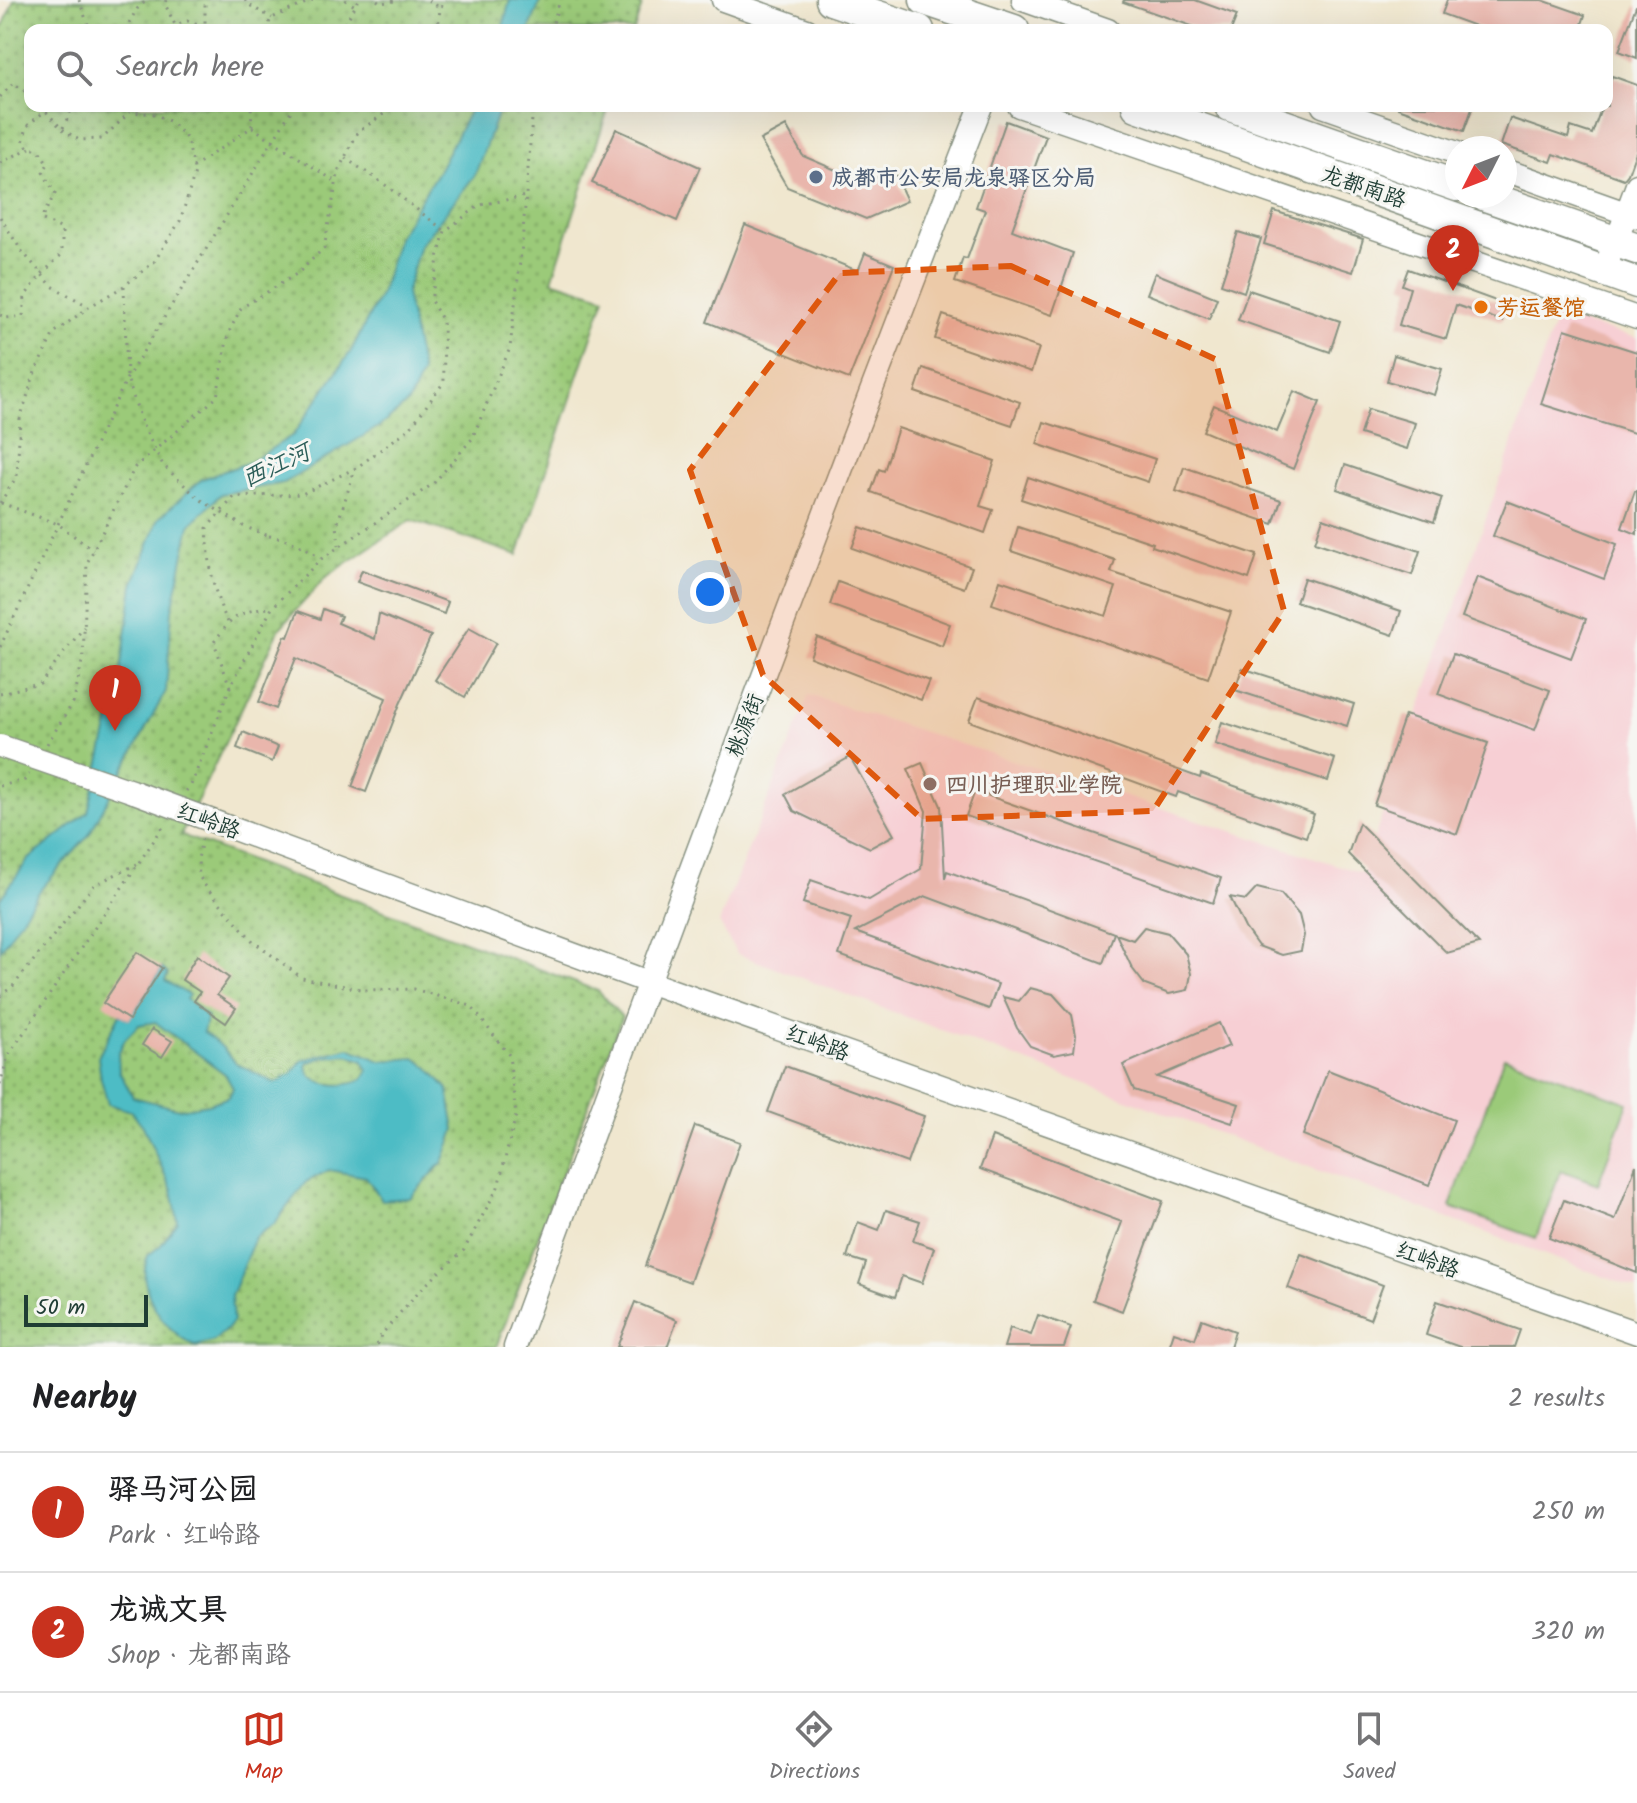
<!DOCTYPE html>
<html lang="en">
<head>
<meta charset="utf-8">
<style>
  :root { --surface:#fff; --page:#f2f2f2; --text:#202124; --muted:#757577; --line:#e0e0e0; --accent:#c8321e }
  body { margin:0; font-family:Kalam,"LXGW WenKai TC",sans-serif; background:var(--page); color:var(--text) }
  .compass { position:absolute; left:1445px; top:136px; width:72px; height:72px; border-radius:50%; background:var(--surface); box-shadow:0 8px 32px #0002; rotate:228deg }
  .scale { position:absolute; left:24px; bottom:20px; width:124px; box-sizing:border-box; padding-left:8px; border:4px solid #1f3d34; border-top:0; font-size:22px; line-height:28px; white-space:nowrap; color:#1f3d34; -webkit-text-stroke:6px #f6f6f2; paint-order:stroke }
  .you { position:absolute; left:710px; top:592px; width:28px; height:28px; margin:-20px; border:6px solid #fff; border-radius:50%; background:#1a73e8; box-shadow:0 0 0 12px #1a73e833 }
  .badge { display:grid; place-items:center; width:52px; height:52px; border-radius:50%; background:var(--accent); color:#fff; font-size:26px; font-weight:700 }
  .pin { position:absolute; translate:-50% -66px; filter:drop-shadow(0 2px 4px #0008) }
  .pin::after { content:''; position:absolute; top:42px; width:28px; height:24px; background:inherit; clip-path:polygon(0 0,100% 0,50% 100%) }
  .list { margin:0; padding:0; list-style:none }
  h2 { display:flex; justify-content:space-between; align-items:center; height:104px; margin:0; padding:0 32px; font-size:34px }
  h2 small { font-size:26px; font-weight:400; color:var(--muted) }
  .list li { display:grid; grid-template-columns:52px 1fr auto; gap:24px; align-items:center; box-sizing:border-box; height:120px; padding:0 32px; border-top:2px solid var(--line) }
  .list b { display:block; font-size:30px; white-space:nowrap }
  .list p { margin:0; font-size:26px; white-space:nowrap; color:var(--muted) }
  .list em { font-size:26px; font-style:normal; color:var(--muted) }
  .icon { flex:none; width:44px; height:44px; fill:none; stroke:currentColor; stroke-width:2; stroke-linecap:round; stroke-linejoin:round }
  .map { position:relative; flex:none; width:1637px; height:1347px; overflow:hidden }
  .search { position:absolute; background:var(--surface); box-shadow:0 8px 32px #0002; left:24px; right:24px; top:24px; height:88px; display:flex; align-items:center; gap:20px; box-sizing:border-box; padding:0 28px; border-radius:16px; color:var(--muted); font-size:30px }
  .sheet { height:344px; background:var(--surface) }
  nav { display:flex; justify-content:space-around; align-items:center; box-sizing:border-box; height:112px; border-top:2px solid var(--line); background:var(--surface); font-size:22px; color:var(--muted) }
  nav a { display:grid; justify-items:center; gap:4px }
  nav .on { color:var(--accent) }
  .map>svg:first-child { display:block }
  .built { fill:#f7cfd4 }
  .grass { fill:#9bca79; stroke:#5d8456; stroke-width:2 }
  .park { fill:url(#park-dots); stroke:#5d8456; stroke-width:2 }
  .water { fill:#4ebcc5; stroke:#367c7c; stroke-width:2; fill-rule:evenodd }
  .building { fill:#e9b6ac }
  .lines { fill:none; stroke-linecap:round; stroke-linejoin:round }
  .minor-casing { stroke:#889282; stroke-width:25 }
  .major-casing { stroke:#889282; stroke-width:33 }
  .path { stroke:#889282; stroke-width:3; stroke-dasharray:2 6; stroke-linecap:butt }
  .minor { stroke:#fff; stroke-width:22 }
  .major { stroke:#fff; stroke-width:30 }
  .minor-bridge-casing { stroke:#889282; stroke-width:25; stroke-linecap:butt }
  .path-bridge { stroke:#889282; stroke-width:3; stroke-dasharray:2 6; stroke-linecap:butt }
  .minor-bridge { stroke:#fff; stroke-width:22 }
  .marked { fill:#de580e; fill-opacity:0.2; stroke:#de580e; stroke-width:6; stroke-dasharray:16 10; stroke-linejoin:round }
  .service-dot { fill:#5c6f8a; stroke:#f6f6f2; stroke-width:3 }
  .food-dot { fill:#e8710a; stroke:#f6f6f2; stroke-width:3 }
  .education-dot { fill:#8d6e63; stroke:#f6f6f2; stroke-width:3 }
  .labels { text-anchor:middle; stroke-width:6; stroke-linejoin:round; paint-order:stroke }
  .service-label { font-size:22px; font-weight:bold; fill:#4e5e75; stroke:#f6f6f2; text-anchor:start }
  .street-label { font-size:22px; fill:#1f3d34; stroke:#f6f6f2 }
  .food-label { font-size:22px; font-weight:bold; fill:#c56008; stroke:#f6f6f2; text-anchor:start }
  .education-label { font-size:22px; font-weight:bold; fill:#785e54; stroke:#f6f6f2; text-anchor:start }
  .water-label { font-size:24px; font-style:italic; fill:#2b5d58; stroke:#f6f6f2 }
</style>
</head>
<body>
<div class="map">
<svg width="1637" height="1347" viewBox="0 0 1637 1347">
  <defs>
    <pattern id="park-dots" width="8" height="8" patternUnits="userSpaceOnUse" patternTransform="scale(2)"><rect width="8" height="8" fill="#9bca79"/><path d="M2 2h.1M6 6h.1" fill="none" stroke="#7ea564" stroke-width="1.8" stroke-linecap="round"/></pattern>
  </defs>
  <rect width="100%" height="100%" fill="#f6f6f2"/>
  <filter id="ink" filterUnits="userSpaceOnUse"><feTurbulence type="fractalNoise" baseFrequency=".0125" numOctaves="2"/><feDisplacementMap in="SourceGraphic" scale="16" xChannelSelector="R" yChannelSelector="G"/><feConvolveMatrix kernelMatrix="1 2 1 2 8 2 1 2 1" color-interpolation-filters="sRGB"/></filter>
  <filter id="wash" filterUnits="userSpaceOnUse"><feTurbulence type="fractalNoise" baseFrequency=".006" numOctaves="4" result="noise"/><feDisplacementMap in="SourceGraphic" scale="32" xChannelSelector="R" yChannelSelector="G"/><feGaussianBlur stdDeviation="1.8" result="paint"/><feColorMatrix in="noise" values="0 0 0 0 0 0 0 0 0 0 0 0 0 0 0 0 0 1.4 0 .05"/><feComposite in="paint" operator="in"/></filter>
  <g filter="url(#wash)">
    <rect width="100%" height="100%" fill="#f0e7cf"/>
    <!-- built -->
    <polygon class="built" points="1557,316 1637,338 1637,1289 737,954 719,923 809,695 1362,873"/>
    <!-- grass -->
    <polygon class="grass" points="1504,1057 1628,1103 1598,1184 1561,1170 1536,1238 1450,1207"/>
    <!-- park -->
    <polygon class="park" points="14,0 629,0 642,5 634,30 30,30 30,106 609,106 552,280 605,297 518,555 411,520 326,577 280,628 181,835 598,991 622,1017 496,1347 0,1347 0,34"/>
    <!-- water -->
    <g class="water">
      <polygon points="510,0 541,0 529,30 502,30"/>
      <polygon points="472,106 500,106 475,175 420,245 406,293 422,373 408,403 380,426 284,483 221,494 190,525 172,610 166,691 89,835 41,889 0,951 0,899 28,860 88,812 120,678 133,585 159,518 202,479 250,462 293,435 351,351 381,293 398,237 438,171"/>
      <path d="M162,968L168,974L165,981L189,995L186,999L207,1017L203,1032L222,1047L237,1064L275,1083L291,1074L303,1060L349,1048L381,1061L415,1058L428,1067L448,1089L455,1130L443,1162L410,1198L382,1200L366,1177L329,1170L306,1182L274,1224L255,1237L231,1296L233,1321L226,1330L214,1341L196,1346C171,1335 150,1309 145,1281C143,1274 146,1264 147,1256L160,1246L178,1222L172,1190L143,1126L131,1111L108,1104L101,1079L98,1057L120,1014L129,1019ZM155,1022L225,1074L233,1088L229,1097L208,1104L179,1109L133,1097L119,1071L118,1054L125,1039L139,1025ZM348,1055L362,1060L368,1070C365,1075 365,1077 360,1080C345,1089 305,1086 307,1063L325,1057Z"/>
    </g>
    <g id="blocks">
      <!-- building -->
      <g class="building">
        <polygon points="1124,0 1195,0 1237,15 1231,30 1203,30 1123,2"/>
        <polygon points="1447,0 1542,0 1585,15 1580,30 1486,30 1442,14"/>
        <polygon points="1636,6 1637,6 1637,58 1619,51"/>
        <polygon points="1612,76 1637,85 1637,149 1628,174 1624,179 1554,154 1551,162 1501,145 1510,118 1568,138 1571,127 1592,134 1602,106 1607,106 1607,91"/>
        <polygon points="1398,106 1473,106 1464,131 1398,108"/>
        <polygon points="1006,121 1046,136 1012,230 1073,253 1052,315 955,282 963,258 967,259 985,210 976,207"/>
        <polygon points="786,126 803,156 866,183 893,170 907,201 866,219 787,187 760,140"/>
        <polygon points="616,129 700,167 677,221 592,183"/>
        <polygon points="1274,211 1363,239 1353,272 1264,244"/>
        <polygon points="745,225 858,271 865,253 894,265 849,379 707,322"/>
        <polygon points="1238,232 1261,239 1244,292 1221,284"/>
        <polygon points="1408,269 1507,305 1502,321 1456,305 1446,339 1399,325 1410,288 1402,285"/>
        <polygon points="1155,273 1217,298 1209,319 1147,294"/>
        <polygon points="1249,290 1340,321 1330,352 1238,320"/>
        <polygon points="943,315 1039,348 1031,372 935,339"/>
        <polygon points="1565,329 1637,352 1637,434 1541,404"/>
        <polygon points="1394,355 1442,369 1434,395 1387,381"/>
        <polygon points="923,368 1020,402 1012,425 915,392"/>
        <polygon points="1294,391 1320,402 1293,469 1203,431 1214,405 1277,432"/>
        <polygon points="1368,409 1415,423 1407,449 1360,434"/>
        <polygon points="1044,422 1155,459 1148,482 1037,444"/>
        <polygon points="898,428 995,461 980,506 993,510 985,533 871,492 879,469 884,471"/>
        <polygon points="1345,465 1442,498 1434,522 1337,489"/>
        <polygon points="1184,467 1281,500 1273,524 1176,491"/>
        <polygon points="1028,477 1257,555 1249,579 1152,546 1153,543 1021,499"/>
        <polygon points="1635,491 1637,491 1637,534 1622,528"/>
        <polygon points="1507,501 1617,544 1604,579 1493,536"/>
        <polygon points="1323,518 1420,551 1412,575 1315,542"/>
        <polygon points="860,527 972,567 964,588 852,548"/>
        <polygon points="1018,527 1115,560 1111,572 1231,612 1208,678 992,604 1000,580 1106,616 1116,587 1011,551"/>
        <polygon points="362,570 448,602 444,614 357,582"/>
        <polygon points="1477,577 1586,619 1571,658 1462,617"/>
        <polygon points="1304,578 1401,611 1393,635 1296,602"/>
        <polygon points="838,582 950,624 942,646 830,605"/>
        <polygon points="323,609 341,616 338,623 375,639 379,614 431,636 400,704 366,792 352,787 386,698 296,658 276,709 259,702 285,636 288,637 298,611 320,619"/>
        <polygon points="469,628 496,643 465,697 435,680"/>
        <polygon points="817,637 929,681 921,700 810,657"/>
        <polygon points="1453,654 1550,690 1535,730 1438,694"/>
        <polygon points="1242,668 1354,704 1347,726 1235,690"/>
        <polygon points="978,697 1200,778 1201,774 1314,814 1306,837 1178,792 1176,797 969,721"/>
        <polygon points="1405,715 1488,743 1457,834 1374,805"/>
        <polygon points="1222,722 1335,759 1328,781 1215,744"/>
        <polygon points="243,732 278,747 272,762 237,748"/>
        <polygon points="850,757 894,835 870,848 794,811 785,794"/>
        <polygon points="922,763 941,806 945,878 947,871 1114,933 1103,963 925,896 855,932 998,984 989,1009 839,955 851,919 803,903 811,880 869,900 921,869 926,811 908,769"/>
        <polygon points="975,791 1221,878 1213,903 966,816"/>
        <polygon points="1359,823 1373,837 1479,944 1447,953 1348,854"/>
        <polygon points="1257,888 1281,894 1299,915 1304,935 1301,951 1282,955 1258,946 1245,928 1230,897 1246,900"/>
        <polygon points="1144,927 1168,933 1186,954 1191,974 1188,990 1169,994 1145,985 1132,968 1116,934 1133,940"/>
        <polygon points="137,952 162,968 129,1020 103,1003"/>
        <polygon points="197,955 229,978 217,995 236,1008 226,1023 194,1001 200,992 182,980"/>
        <polygon points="1030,988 1053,994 1072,1015 1076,1035 1074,1051 1054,1055 1030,1046 1017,1028 1003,997 1019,1001"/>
        <polygon points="1219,1023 1229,1046 1157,1077 1239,1104 1232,1123 1134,1090 1123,1065"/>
        <polygon points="152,1029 172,1041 162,1057 142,1045"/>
        <polygon points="785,1066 924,1116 907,1163 768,1112"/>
        <polygon points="1328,1070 1454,1120 1429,1185 1303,1135"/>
        <polygon points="695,1126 740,1142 690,1282 645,1266"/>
        <polygon points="992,1137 1163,1201 1122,1311 1093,1300 1122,1222 980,1169"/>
        <polygon points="1636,1165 1637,1273 1549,1238 1564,1200 1615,1220"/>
        <polygon points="886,1210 920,1221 913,1241 934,1248 922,1283 902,1276 895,1297 859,1284 866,1263 847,1257 858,1222 879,1230"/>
        <polygon points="1301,1254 1383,1285 1370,1319 1288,1288"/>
        <polygon points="1437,1301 1520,1330 1514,1347 1460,1347 1426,1335"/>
        <polygon points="635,1302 677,1320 667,1347 617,1347"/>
        <polygon points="1038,1315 1071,1327 1064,1347 1004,1347 1010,1328 1031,1335"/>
        <polygon points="1202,1319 1235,1331 1230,1347 1169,1347 1174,1332 1195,1339"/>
      </g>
    </g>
  </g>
  <g filter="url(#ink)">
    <use href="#blocks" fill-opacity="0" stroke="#889282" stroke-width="2"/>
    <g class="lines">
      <defs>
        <g id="minor">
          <polyline points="723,0 807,30"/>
          <polyline points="1023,0 1108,30"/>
          <polyline points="1019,106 1637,318"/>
          <polyline points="1323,106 1457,153"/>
          <polyline points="1505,170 1637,217"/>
          <polyline points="1603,271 1616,242 1637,185"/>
          <polyline points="134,792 648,982 1637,1333"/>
          <path d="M515,1347C666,932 821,518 981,106"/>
        </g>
        <g id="major">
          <polyline points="831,0 919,30"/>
          <polyline points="925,0 1014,30"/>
          <polyline points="1137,106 1637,283"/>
          <polyline points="1230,106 1457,186"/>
          <polyline points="1486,196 1637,249"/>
        </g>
      </defs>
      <!-- minor casing -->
      <use href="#minor" class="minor-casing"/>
      <!-- major casing -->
      <use href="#major" class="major-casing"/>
      <!-- path -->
      <g class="path">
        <polyline points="79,0 90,30"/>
        <polyline points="166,0 165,4 175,25 188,21 205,26"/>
        <polyline points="245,0 249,5 272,18"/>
        <polyline points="345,0 355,6"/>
        <polyline points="377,0 381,3 400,0"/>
        <polyline points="429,0 440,8"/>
        <polyline points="125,30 137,9 147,0"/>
        <polyline points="203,30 205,26 205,0"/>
        <polyline points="265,30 272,18 313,0"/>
        <polyline points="341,30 359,0"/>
        <polyline points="438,30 440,8 446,0"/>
        <polyline points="551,30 560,0"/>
        <polyline points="0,97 13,83 30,95"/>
        <polyline points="252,127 336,182"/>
        <polyline points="63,128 73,106"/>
        <polyline points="345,158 384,184 445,231"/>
        <polyline points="0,163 30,148"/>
        <polyline points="193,167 252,127 251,106"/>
        <polyline points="0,217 21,250 52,286 88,306"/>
        <polyline points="124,286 127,378 143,426"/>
        <polyline points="0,315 6,318 23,316 25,296 42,274 62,254 62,229 41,219 55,194 43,172 48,164 39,150 30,148 23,143 27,126 45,111"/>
        <polyline points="0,503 17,476 20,419 35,372 54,333 89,307 124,286 154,262 180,221 195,173 187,139 171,122 155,114 130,112 102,139 79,140 62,129 41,106"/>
        <polyline points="1,503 58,524 93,550"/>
        <path d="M269,536C289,539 304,546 320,558"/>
        <polyline points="339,546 337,525 355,469"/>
        <path d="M228,622C212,593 209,562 207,528L234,497L302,494L356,468L410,428L444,382L443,321L431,301L439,253L445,231L480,205L526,196"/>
        <polyline points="0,647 127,378 294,106"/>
        <path d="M230,687L214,642C233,616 240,610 272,608"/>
        <polyline points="0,693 40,684 84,627"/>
        <polyline points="47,744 74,701 83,657 87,563 135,467 217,397 228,334 241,308 298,273 324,248 339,169 358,132 395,106"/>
        <polyline points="0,786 25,780 29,774"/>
        <polyline points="186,791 191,785 230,687 272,608 321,559 433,484 472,439 510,348 522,244 533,106"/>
        <polyline points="202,839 198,859 199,876 206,887 253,941 302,978 365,990 414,989 471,1006 509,1055 516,1115 498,1187 464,1250 419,1291 381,1335 376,1347"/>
        <polyline points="0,996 14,985 94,885 137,864"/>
        <polyline points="0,1085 8,1056 165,824"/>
      </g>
      <!-- minor -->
      <use href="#minor" class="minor"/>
      <!-- major -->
      <use href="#major" class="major"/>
      <defs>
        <polyline id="minor-bridge" points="0,746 134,792"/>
      </defs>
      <!-- minor-bridge casing -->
      <use href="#minor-bridge" class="minor-bridge-casing"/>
      <!-- path-bridge -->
      <polyline class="path-bridge" points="143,426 163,465 198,498 243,526 269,536"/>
      <!-- minor-bridge -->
      <use href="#minor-bridge" class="minor-bridge"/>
    </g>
  </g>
  <!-- marked area -->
  <path class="marked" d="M1011,266L1215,359L1284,611L1153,811L922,819L763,675L690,470L840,273Z"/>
  <!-- markers -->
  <circle class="service-dot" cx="816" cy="177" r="8"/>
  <circle class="food-dot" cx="1481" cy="307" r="8"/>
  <circle class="education-dot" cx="930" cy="784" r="8"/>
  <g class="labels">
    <!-- service labels -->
    <g class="service-label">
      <text x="832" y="185">成都市公安局龙泉驿区分局</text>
    </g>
    <!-- street labels -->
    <g class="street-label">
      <text transform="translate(1364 186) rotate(19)" y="8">龙都南路</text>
      <text transform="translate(744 725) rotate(-69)" y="8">桃源街</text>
      <text transform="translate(209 820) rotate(20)" y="8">红岭路</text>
      <text transform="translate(818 1042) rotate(20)" y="8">红岭路</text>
      <text transform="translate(1428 1259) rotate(20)" y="8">红岭路</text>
    </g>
    <!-- food labels -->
    <g class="food-label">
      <text x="1497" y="315">芳运餐馆</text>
    </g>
    <!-- education labels -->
    <g class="education-label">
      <text x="946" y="792">四川护理职业学院</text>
    </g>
    <!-- water labels -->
    <g class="water-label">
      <text transform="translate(276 465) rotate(-25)" y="8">西江河</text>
    </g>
  </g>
</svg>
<svg class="compass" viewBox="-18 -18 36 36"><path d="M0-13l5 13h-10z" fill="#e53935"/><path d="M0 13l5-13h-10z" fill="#757577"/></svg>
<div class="scale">50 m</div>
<div class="you"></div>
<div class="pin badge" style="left:115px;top:731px">1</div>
<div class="pin badge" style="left:1453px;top:291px">2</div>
<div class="search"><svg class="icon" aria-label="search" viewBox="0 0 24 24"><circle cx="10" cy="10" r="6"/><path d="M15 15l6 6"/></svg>Search here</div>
</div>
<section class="sheet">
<h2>Nearby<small>2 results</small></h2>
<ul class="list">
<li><span class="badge">1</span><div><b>驿马河公园</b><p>Park · 红岭路</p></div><em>250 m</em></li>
<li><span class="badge">2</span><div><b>龙诚文具</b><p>Shop · 龙都南路</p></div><em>320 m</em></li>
</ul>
</section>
<nav>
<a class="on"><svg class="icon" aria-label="map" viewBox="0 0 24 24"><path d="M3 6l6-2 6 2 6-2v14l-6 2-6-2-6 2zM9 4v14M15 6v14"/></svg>Map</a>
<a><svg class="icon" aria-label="directions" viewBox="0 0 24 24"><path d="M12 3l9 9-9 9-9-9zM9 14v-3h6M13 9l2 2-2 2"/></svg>Directions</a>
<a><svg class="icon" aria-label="saved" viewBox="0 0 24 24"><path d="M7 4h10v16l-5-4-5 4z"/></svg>Saved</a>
</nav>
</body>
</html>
